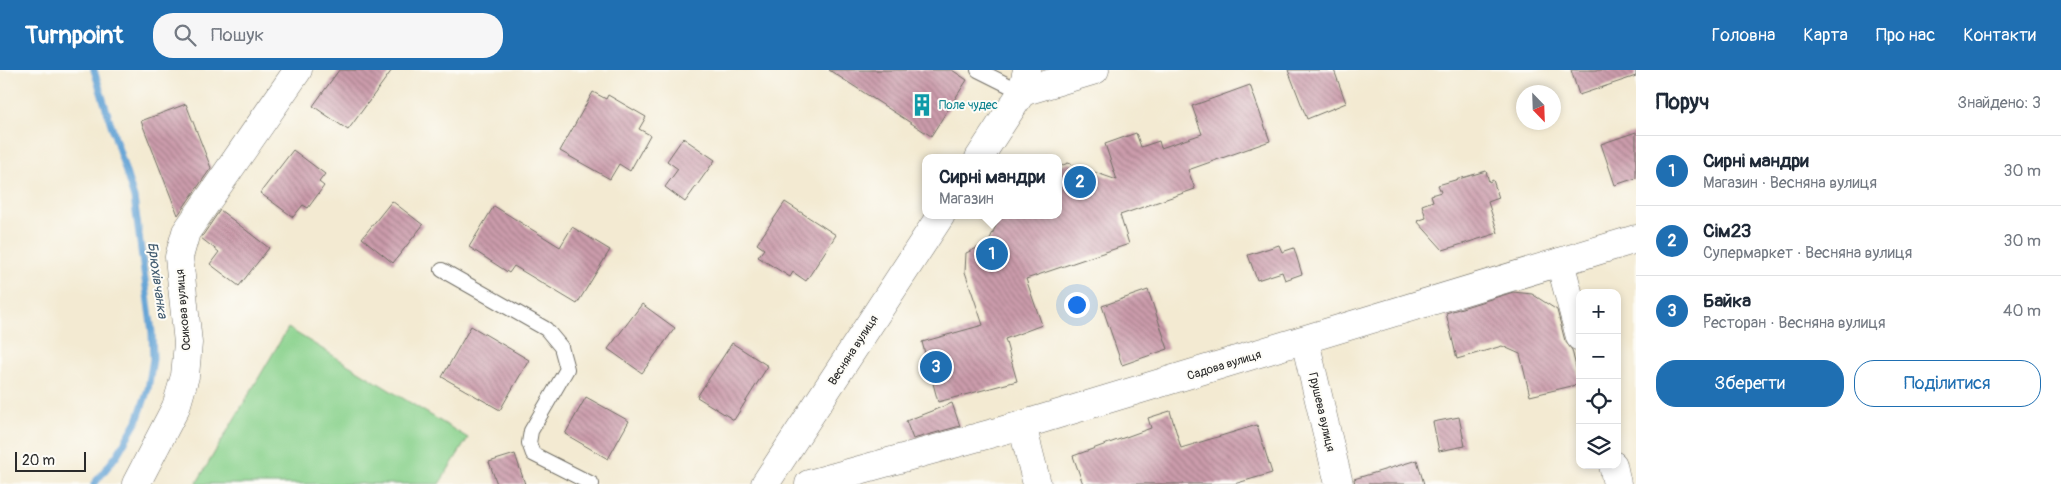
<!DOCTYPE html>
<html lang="uk">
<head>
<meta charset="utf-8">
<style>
  :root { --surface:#fff; --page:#f6f6f7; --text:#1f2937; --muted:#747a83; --line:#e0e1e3; --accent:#1f6fb2 }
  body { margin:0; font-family:Pangolin,sans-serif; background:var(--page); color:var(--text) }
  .controls { position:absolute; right:15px; bottom:15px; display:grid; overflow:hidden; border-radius:10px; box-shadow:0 2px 8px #0003 }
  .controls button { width:45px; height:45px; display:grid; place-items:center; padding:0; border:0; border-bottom:1px solid var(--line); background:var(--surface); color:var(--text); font:25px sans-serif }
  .compass { position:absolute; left:1516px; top:15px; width:45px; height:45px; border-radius:50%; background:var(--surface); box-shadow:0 2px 8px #0003; rotate:157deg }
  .scale { position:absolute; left:15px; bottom:12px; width:71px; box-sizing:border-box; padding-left:5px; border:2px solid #2b2b2b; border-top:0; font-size:14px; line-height:18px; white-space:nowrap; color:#2b2b2b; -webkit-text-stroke:4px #fdfcf7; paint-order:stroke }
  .you { position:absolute; left:1076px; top:234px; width:18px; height:18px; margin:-12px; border:4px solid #fff; border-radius:50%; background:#1a73e8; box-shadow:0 0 0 8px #1a73e833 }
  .badge { display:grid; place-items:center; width:32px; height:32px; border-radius:50%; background:var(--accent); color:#fff; font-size:16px; font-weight:700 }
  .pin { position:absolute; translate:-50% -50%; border:2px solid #fff; box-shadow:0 1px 5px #0006 }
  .popup { position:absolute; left:922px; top:84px; width:140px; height:65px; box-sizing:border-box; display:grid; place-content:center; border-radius:10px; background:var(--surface); filter:drop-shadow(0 1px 4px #0005); font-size:16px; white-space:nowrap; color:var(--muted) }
  .popup b { font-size:19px; color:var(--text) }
  .popup::after { content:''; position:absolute; left:50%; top:100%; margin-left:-10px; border:10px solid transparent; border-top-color:var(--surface) }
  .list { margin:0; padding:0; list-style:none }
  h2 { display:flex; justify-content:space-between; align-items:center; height:65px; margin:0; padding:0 20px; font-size:21px }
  h2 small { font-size:16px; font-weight:400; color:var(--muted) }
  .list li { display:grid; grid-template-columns:32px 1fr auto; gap:15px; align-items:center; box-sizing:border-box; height:70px; padding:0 20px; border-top:1px solid var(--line) }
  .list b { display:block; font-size:19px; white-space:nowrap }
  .list p { margin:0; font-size:16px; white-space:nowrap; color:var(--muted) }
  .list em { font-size:16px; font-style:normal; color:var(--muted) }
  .actions { display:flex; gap:10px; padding:15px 20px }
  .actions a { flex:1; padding:11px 0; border:1px solid var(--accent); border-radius:20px; text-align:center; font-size:18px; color:var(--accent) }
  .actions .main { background:var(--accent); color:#fff }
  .icon { flex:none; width:28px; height:28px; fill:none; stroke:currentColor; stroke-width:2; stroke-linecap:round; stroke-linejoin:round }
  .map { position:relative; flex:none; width:1636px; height:414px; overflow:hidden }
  header { display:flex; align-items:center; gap:30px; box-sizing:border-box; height:70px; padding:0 25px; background:var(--accent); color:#fff }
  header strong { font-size:24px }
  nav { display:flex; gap:28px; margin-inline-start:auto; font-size:18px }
  .search { width:350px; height:45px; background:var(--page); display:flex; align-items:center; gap:12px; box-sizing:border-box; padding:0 18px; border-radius:20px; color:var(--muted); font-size:19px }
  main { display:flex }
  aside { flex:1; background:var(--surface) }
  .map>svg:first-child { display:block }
  .grass { fill:#8ad28d; stroke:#5a7e5c }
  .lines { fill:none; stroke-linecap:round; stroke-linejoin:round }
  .stream { stroke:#60a1d4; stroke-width:7 }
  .building { fill:url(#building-back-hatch) }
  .lane-casing { stroke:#716e65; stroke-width:16 }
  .street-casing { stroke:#716e65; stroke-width:29 }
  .lane { stroke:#fff; stroke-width:14 }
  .street { stroke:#fff; stroke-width:28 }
  .labels { text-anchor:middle; stroke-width:4; stroke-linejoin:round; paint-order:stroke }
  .culture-label { font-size:12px; fill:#0d838f; stroke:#fdfcf7; text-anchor:start }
  .street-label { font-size:12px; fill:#2b2b2b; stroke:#fdfcf7 }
  .water-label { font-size:14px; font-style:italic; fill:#405a6f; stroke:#fdfcf7 }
</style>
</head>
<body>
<header>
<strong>Turnpoint</strong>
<div class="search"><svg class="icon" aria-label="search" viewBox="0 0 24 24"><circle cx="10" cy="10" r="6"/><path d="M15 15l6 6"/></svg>Пошук</div>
<nav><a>Головна</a><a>Карта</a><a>Про нас</a><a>Контакти</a></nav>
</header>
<main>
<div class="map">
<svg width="1636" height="414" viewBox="0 0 1636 414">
  <defs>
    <pattern id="building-back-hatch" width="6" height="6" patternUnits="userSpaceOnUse" patternTransform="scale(1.25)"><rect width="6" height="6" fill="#cb9bab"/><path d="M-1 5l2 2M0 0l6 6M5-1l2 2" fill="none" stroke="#a57f8b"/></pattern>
  </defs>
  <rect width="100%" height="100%" fill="#fdfcf7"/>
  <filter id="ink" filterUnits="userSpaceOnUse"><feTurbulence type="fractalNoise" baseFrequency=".02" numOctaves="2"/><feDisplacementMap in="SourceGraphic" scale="10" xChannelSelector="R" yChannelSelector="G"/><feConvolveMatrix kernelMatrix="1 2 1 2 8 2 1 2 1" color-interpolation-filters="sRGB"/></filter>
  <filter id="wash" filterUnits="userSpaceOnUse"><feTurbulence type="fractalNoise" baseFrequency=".0096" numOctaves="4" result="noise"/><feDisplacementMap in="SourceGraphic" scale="20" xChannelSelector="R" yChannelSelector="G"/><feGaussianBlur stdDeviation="1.12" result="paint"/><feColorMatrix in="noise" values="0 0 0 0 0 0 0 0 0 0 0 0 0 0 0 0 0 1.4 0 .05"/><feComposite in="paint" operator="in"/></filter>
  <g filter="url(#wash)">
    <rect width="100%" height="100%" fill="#f3ead2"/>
    <!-- grass -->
    <polygon class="grass" points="288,258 468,368 439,414 196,414"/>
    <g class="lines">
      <!-- stream -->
      <polyline class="stream" points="94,0 134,128 152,262 153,289 148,319 137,351 117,385 94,414"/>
    </g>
    <g id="blocks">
      <!-- building -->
      <g class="building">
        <polygon points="339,0 392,0 348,60 313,36"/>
        <polygon points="829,0 952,0 967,10 931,66"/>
        <polygon points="1288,0 1334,0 1346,33 1307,49"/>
        <polygon points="1571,0 1636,0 1636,6 1579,25"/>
        <polygon points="1250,15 1270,71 1188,100 1195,119 1120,145 1129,174 1026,209 1042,255 1005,269 1017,311 938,332 922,272 983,255 965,202 966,183 988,173 1001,145 1058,145 1058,97 1068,93 1117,110 1105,74 1136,63 1141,77 1159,71 1161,78 1202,64 1192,36"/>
        <polygon points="593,22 606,29 608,25 646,47 639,59 650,65 630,101 619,94 610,109 560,81"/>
        <polygon points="186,34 211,98 178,145 141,51"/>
        <polygon points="1636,62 1636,108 1615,115 1601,74"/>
        <polygon points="683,68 715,90 685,132 665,117 678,99 667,91"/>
        <polygon points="293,80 325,104 319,112 324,116 308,138 303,135 293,147 260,123"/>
        <polygon points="1486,101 1489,112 1493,110 1499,128 1488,132 1498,163 1443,180 1417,151 1426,148 1422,135 1433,131 1431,125 1441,122 1438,115"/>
        <polygon points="392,131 423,155 393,193 362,168"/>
        <polygon points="785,132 836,165 806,211 793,202 790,207 758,187 764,179 757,174"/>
        <polygon points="494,136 560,177 572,157 610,180 577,234 514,196 509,203 469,177"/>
        <polygon points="220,140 269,178 239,216 210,194 219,182 201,168"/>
        <polygon points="1279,175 1282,182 1294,178 1302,204 1285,210 1282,202 1257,210 1248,185"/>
        <polygon points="1148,220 1168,279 1122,295 1102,236"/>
        <polygon points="1513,222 1532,224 1557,240 1565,271 1572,280 1580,314 1530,326 1520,284 1502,276 1457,289 1446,243"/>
        <polygon points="642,234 675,258 642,303 608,279"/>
        <polygon points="471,256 529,290 500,340 442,307"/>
        <polygon points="732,273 768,296 734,350 697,327"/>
        <polygon points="586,327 629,351 608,389 565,364"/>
        <polygon points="952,333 960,356 913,369 906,351"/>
        <polygon points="1170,341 1181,378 1257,355 1272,403 1234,414 1083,414 1073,386 1151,358 1148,348"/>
        <polygon points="1459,347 1465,376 1439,381 1433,352"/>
        <polygon points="515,384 525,414 497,414 489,392"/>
        <polygon points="1417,390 1424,414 1355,414 1354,409"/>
      </g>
    </g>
  </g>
  <g filter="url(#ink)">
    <use href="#blocks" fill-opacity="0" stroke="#716e65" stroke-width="1"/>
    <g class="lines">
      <defs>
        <g id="lane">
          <polyline points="978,0 1022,22"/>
          <polyline points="442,200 546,259 561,277 567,299 531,361 529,373 533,384 592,414"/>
        </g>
        <g id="street">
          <polyline points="1022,22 1095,0"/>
          <polyline points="979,88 1022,22 1027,0"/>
          <polyline points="1560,192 1580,267"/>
          <polyline points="1305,271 1339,414"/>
          <polyline points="1022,355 1037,414"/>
          <polyline points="1613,395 1617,414"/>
          <polyline points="136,414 176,337 185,306 188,273 179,187 186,162 298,0"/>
          <polyline points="765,414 941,145"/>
          <polyline points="809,414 1022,355 1636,169"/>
        </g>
      </defs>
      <!-- lane casing -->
      <use href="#lane" class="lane-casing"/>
      <!-- street casing -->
      <use href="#street" class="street-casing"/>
      <!-- lane -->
      <use href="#lane" class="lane"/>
      <!-- street -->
      <use href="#street" class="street"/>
    </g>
  </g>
  <!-- icons -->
  <defs>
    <symbol id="building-bare" viewBox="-9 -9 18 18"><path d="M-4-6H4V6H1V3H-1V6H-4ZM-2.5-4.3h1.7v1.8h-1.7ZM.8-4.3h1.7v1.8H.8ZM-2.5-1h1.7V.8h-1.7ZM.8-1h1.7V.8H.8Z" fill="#0f9aa8" stroke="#fdfcf7" stroke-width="2.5" paint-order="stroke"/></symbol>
  </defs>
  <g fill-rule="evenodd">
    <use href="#building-bare" x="906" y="19" width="32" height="32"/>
  </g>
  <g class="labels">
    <!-- culture labels -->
    <g class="culture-label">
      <text x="939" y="39">Поле чудес</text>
    </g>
    <!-- street labels -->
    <g class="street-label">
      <text transform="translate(183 240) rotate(-95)" y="4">Осикова вулиця</text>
      <text transform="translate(853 280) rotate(-57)" y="4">Весняна вулиця</text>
      <text transform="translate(1224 295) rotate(-17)" y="4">Садова вулиця</text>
      <text transform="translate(1322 342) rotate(77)" y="4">Грушева вулиця</text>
    </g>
    <!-- water labels -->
    <g class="water-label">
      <text transform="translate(158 210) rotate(82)" y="5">Брюхівчанка</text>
    </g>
  </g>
</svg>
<div class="controls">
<button>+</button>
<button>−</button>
<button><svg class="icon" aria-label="locate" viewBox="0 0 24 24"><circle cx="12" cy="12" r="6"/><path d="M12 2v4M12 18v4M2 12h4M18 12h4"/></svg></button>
<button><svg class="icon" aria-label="layers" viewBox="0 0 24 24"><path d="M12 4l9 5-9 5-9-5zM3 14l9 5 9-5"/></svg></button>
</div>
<svg class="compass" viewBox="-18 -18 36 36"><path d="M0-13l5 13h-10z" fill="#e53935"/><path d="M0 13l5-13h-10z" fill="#747a83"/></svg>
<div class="scale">20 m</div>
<div class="you"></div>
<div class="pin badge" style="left:992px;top:184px">1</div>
<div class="popup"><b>Сирні мандри</b>Магазин</div>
<div class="pin badge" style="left:1080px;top:112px">2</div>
<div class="pin badge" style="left:936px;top:297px">3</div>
</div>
<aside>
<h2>Поруч<small>Знайдено: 3</small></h2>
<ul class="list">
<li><span class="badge">1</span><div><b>Сирні мандри</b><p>Магазин · Весняна вулиця</p></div><em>30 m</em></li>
<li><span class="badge">2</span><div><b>Сім23</b><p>Супермаркет · Весняна вулиця</p></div><em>30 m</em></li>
<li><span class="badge">3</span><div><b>Байка</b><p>Ресторан · Весняна вулиця</p></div><em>40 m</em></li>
</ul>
<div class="actions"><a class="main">Зберегти</a><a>Поділитися</a></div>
</aside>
</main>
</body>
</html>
